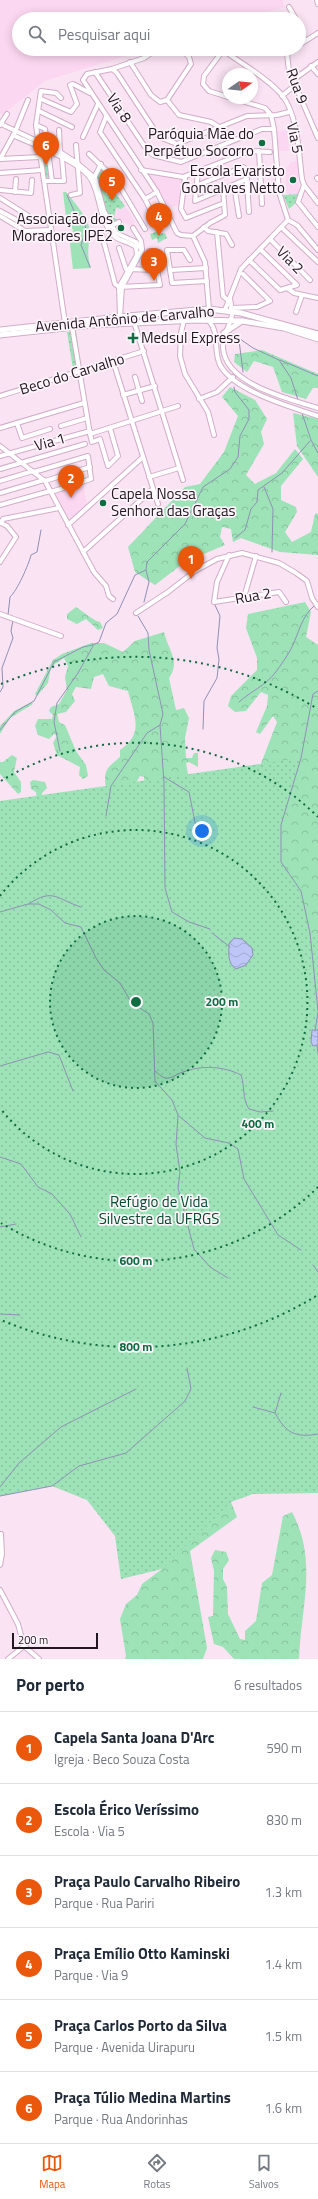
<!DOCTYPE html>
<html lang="pt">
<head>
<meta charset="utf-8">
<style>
  :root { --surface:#fff; --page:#f2f2f3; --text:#1f2937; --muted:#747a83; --line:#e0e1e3; --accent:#ea580c }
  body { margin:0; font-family:"Titillium Web",sans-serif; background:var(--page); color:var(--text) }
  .compass { position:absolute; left:222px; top:68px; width:36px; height:36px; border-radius:50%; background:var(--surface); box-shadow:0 2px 10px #0003; rotate:76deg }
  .scale { position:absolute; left:12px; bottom:10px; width:86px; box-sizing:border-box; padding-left:4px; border:2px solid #231620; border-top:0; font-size:11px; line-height:14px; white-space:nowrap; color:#231620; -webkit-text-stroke:3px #fdf5fb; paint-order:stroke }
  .you { position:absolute; left:202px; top:831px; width:14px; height:14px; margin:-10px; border:3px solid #fff; border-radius:50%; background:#1a73e8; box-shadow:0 0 0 6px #1a73e833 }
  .badge { display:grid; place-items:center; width:26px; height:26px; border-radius:50%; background:var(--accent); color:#fff; font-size:13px; font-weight:700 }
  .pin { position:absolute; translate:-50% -33px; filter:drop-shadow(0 1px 2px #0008) }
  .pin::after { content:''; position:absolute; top:21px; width:14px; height:12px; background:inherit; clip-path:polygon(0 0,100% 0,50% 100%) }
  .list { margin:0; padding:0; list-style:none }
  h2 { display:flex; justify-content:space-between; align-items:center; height:52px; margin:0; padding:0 16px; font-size:17px }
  h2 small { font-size:13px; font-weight:400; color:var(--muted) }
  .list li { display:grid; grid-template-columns:26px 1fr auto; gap:12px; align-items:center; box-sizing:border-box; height:72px; padding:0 16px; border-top:1px solid var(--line) }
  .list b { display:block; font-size:15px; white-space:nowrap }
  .list p { margin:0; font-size:13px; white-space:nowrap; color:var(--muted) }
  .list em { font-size:13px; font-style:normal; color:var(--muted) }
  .icon { flex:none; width:22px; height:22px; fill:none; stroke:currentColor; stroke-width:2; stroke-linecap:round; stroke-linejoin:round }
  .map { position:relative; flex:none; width:318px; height:1659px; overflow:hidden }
  .search { position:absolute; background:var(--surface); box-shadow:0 2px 10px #0003; left:12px; right:12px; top:12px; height:44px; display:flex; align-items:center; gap:10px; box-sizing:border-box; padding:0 14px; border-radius:22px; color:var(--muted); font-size:15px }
  .sheet { height:484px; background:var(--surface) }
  nav { display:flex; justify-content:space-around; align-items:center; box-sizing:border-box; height:56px; border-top:1px solid var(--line); background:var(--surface); font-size:11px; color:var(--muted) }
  nav a { display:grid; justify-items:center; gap:2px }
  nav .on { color:var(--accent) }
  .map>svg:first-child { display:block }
  .built { fill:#fcd7f1 }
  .green { fill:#9ee3b8 }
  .forest { fill:url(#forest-crowns) }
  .park { fill:url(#park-dots) }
  .water { fill:url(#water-waves); stroke:#8f91b6 }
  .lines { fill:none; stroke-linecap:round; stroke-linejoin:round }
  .stream { stroke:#8f91b6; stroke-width:1 }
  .minor-casing { stroke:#d2adc8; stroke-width:6 }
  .major-casing { stroke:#d2adc8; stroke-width:7 }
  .minor { stroke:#fff; stroke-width:4 }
  .major { stroke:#fff; stroke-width:5 }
  .ring { fill:none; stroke:#0f6d41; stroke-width:2; stroke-dasharray:2 4 }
  .poi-dot { fill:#0f6d41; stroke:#fdf5fb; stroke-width:1.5 }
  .labels { text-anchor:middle; stroke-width:3.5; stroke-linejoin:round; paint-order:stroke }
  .street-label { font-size:15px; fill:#231620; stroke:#fdf5fb }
  .poi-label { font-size:15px; fill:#231620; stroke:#fdf5fb; text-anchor:end }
  .park-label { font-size:15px; fill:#034c2b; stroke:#fdf5fb }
  .centre { fill:#0f6d41; stroke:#fdf5fb; stroke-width:2 }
  .ring-label { font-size:12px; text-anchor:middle; font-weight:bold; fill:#0f6d41; stroke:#fdf5fb; stroke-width:3.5; stroke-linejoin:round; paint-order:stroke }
</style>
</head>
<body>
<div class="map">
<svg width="318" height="1659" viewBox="0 0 318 1659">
  <defs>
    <pattern id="forest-crowns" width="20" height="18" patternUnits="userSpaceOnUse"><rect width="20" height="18" fill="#9ee3b8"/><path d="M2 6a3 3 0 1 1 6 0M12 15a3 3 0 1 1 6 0" fill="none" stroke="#88c29e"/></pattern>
    <pattern id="park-dots" width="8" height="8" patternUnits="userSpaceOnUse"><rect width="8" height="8" fill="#9ee3b8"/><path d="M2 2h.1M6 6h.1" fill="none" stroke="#88c29e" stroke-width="1.8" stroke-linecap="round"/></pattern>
    <pattern id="water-waves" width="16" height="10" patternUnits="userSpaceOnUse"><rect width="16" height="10" fill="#bdc6f7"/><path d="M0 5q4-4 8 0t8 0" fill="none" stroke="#a2a9d3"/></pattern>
  </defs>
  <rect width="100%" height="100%" fill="#fae3f3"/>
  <!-- built -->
  <g class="built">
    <polygon points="0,0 283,0 285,7 245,19 19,19 19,49 148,49 45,81 2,115 0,113"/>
    <polygon points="288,130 289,151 278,151 277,131"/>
    <polygon points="298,161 299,194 287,195 285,170 291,162"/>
    <polygon points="150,173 183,180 179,204 168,209 148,175"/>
    <polygon points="125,206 135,222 133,226 114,218 116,208 121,209"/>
    <polygon points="83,484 87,504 69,521 54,492"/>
  </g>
  <!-- green -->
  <path class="green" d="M63,192H66C72,199 88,218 89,227C91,243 85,250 91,268L73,269L70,244L73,230L66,217Z"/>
  <!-- forest -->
  <g class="forest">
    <polygon points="262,350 318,374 318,388 313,388 306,399 282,392 273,367 254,361 247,372 234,362 235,354"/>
    <polygon points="230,387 255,400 267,419 261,432 264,444 246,475 255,484 276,473 295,449 303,459 281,486 281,500 296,507 297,512 285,532 292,542 311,532 315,514 318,513 318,555 280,552 241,538 233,542 231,529 222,527 220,537 225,545 185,562 155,585 135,572 128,547 185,487 200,484 224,452 238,416 222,397"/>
    <polygon points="293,413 318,419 318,477 297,446"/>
    <polygon points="305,602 311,612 306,637 318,645 318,1021 257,774 277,722 273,716 260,734 256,732 267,706 268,695 261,692 246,711 235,712 228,706 231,696 257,670 257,658 246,628 248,614"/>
    <path d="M76,607C83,611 93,621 100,622L103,628L98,630L86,619L77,624L67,619V614Z"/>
    <path d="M164,632C168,650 181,661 169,678L176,710L184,708L189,718L185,738L186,758H192L194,753H198V767L189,762L186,763L190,785L146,798L144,777L140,776L130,793L106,788C103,770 107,768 120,757V750C145,733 134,716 128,691L109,686L103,674L94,677L91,689L76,687L72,694L75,701L66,712L57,714L59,722L65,725L76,751L86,765L88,776L83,779L79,775L80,767L57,755L53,743L57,736L54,734L49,739L38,735L35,726L38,719H52L53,715L49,711L51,707L59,704L67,690L65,677L68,666L64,658L51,667L48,683L37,696L35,694L53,660L62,654L91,643H104L123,652L135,641Z"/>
    <polygon points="32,702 33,704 10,718 0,734 0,726 14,711"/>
    <polygon points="12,755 17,758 14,772 21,782 21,792 18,794 0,774 0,762 3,762"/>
    <polygon points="33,780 45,782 47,788 42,793 42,801 37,802 36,792 31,789 30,782"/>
    <polygon points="231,1502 237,1517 190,1551 207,1648 203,1659 125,1659 126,1656 120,1619 126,1604 137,1595 142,1584 162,1569 162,1543"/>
    <path d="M292,1512C318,1561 301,1606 299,1659H234L223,1647L214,1644L208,1617L213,1616L214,1571L211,1558L215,1550L226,1552L229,1560L223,1569V1579L227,1587L228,1614L240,1639L245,1640V1631L256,1621L262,1583L272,1575L283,1516Z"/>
  </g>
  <!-- park -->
  <g class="park">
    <polygon points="40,149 47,152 51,177 45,178"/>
    <polygon points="101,167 104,170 101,178 106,195 113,190 125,206 121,209 116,208 114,218 119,220 115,230 105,209 97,179"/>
    <polygon points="299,194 297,202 289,209 283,195"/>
    <polygon points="158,231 159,234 165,233 167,238 158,243 157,238 152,240 150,234"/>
    <polygon points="76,331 81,367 73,369 67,332"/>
    <polygon points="301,758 281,825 281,862 301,891 310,933 318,934 318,1493 253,1494 231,1502 162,1569 121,1579 115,1536 87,1500 52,1486 0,1496 0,801"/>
  </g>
  <!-- water -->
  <g class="water">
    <path d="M234,938L242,939L252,948L253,955L246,965L236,969C227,963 229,953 229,944Z"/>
    <polygon points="312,1030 318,1030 318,1045 313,1046 311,1042"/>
  </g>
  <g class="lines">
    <!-- stream -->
    <g class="stream">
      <polyline points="67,195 74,211 84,220 86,229 81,245 90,267"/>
      <polyline points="233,334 253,348 279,360 291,378 298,400"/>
      <polyline points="239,340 243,372"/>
      <polyline points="280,360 318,376"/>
      <polyline points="302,413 311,440 318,453"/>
      <polyline points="264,487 273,509 272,552"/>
      <polyline points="235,538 245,530 251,509 257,502 258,490 282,473 310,441"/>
      <polyline points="144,602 149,582 146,570"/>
      <path d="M8,615L10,597C17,591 29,564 31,555L37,552L41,530"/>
      <polyline points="138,616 148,633 149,650 163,714 160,725 164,783 165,888 172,912 189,922 210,929"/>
      <polyline points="318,691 313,694 301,758 281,825 281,862 301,891 310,933 318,1011"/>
      <polyline points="0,692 3,687 2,668 13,638 11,631 13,620"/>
      <path d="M239,702C251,691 265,686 275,673C281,665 288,655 292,647C299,632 302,616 314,606"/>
      <polyline points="203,729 204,701 217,678 219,659 217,648 220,616 215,605"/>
      <polyline points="0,730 15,712 34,701 54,662 83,647 93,645 99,642 106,623 117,614 135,575 146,570 147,562 185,524 203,487 230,469 238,457 240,436 249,419 249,410 235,392 234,387"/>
      <polyline points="60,751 54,722 57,703 78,673 93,646"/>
      <polyline points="164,777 189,792 199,842"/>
      <polyline points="106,816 111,786 147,733 160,725"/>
      <path d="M29,904C53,887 58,900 81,907"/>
      <polyline points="0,912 28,904 39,904 51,910 65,923 81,927 96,958 104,970 120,983 131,1002 149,1014 153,1023 155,1081 172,1100 178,1115 176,1145 180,1172 178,1188 194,1249 210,1267 228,1278"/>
      <polyline points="212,933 230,947"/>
      <polyline points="315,1031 318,1012"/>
      <polyline points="317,1046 318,1053"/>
      <polyline points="0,1066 48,1052 59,1055 73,1091"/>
      <path d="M155,1071C158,1073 161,1077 165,1078C172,1079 176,1074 183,1072C202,1065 223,1066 241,1075C245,1086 242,1099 249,1109L260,1112L273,1111"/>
      <polyline points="179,1116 205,1138 229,1143 238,1149 244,1179 278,1235 301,1250"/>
      <polyline points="0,1157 21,1164 38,1187 52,1194 70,1214 81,1237"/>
      <polyline points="0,1227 16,1224"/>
      <polyline points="313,1265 318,1272"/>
      <polyline points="0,1314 20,1315"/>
      <path d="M281,1393L275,1413C286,1433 295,1438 318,1434"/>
      <polyline points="253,1407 275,1413"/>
      <polyline points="0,1487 19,1463 61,1427 136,1389"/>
      <polyline points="0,1496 52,1486 79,1466 126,1453 185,1401 191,1389 187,1368"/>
    </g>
    <defs>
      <g id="minor">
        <polyline points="317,0 318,4"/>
        <polyline points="289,7 296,19"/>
        <polyline points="299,26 305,41"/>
        <polyline points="299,45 318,33"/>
        <polyline points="157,49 144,58 112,69 87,74 83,80 157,192 177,233 181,235 193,236 205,262 209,309"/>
        <polyline points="181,49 189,57 191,64 167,100 179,115 211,122 219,127"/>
        <polyline points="224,49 204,76 203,84 209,91 228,97"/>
        <polyline points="294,49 287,54 289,71 318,138"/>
        <path d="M223,50C242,64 266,77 282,95C298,115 299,155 302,179L304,185L318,203"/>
        <polyline points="130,62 151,95 160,102 167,100"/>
        <polyline points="311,66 318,74"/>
        <polyline points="112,69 117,73 159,137 177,144 247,116 277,115 289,112"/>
        <polyline points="95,72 145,147 153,155 181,162 262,129 274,129"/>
        <polyline points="293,80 318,62"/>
        <polyline points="282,96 295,85"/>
        <polyline points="61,98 56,93 41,91 36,125 44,181 64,181 62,158"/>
        <polyline points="41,99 71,112 77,104 70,85 73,84 90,93"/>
        <polyline points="39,111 72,127"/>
        <polyline points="106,117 100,132 145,199 158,225 162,224"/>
        <polyline points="1,124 60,152 77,163 95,178 104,211 116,233 136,242 142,250 122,287 120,317"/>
        <polyline points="0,125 7,114"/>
        <polyline points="36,125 45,129 52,181"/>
        <polyline points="59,130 60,152"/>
        <path d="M13,135C33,145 82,161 92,181C101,199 99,220 114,236C119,241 130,242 136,247L137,255L119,287L120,315"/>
        <polyline points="83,137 98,104"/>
        <polyline points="259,151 262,204"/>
        <polyline points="89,154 116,180 145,229"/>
        <polyline points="0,159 15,132 28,100"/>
        <polyline points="0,159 40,157"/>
        <polyline points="141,170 183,177 250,151 270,152"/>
        <polyline points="198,172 195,201 247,179"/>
        <polyline points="0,173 42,170"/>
        <polyline points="185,177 181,209 186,218 224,203"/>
        <polyline points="94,178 101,164"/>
        <polyline points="317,178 318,179"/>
        <polyline points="44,181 65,323"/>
        <polyline points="198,185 243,167 246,169 249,212"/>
        <polyline points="234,185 239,216"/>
        <polyline points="304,185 298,202 318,227"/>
        <polyline points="0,190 31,193 32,180"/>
        <polyline points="15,192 16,179"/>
        <polyline points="71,195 80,193 76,145"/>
        <polyline points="0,198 27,215 22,223 0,211"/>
        <polyline points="145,199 157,192"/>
        <polyline points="0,216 25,231 51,230"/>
        <polyline points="288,220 297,225 318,250"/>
        <polyline points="111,226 119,222"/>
        <polyline points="204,227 208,231 226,234 232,245"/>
        <polyline points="133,228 141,241 142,249"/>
        <polyline points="282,228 318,262"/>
        <polyline points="217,232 223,296 230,302"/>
        <polyline points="97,234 102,235 115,284 119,287 160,285 153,251 149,251"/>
        <polyline points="193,236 210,223 225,215 223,189"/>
        <polyline points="271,240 310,280"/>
        <polyline points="119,248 126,269 158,270"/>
        <polyline points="190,260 184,250 167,250 172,283 207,281"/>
        <polyline points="249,260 280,290 297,285 261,250"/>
        <polyline points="171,270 206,268"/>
        <polyline points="287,288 294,293 318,298"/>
        <path d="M230,299C231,304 232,310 232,314C231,326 222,334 223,347C224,384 289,399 318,408"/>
        <polyline points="231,308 257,307 270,301 243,274"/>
        <polyline points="225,310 241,269 288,220 279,192 274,129 271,115 265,108 232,98"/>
        <polyline points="296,312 302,295"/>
        <polyline points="184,320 181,333 180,356 185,374 208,412 214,435"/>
        <path d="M209,321C220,333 213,351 220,365C234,391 291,407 318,416"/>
        <polyline points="134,322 183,480"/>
        <polyline points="72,327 90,434 92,442 100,439 108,466 118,456 110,428"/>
        <polyline points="113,361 158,504"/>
        <polyline points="135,377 142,401"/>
        <polyline points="123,395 155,386"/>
        <polyline points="0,396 144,351"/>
        <polyline points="199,399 217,392 233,377"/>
        <polyline points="17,423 22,438 50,429"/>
        <polyline points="61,426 87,418"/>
        <polyline points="0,428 84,403"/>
        <polyline points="90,434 178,406"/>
        <polyline points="0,446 45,481 94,572 106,586 109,596 113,599"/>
        <polyline points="0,456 90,431"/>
        <polyline points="0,469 85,444"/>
        <polyline points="34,472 88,456 91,479 51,492"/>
        <polyline points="149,477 179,468"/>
        <polyline points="0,481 33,471"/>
        <polyline points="45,481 90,467"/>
        <polyline points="0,493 44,480"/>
        <polyline points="0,505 50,491"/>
        <polyline points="68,525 143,457"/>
        <polyline points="83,552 153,489"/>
        <polyline points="229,555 217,582 214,602 279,592 286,602"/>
        <polyline points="0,562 16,537 7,526 1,523 3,519 59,508"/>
        <polyline points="244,597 256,556"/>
        <polyline points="136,613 168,592 195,571 217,559 242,553 279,563 296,573 307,581 312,598 318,607"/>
        <polyline points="0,614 61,636"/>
        <polyline points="0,1565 2,1554 1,1534"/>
        <polyline points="0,1590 18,1624 24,1646 39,1659"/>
        <polyline points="8,1659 24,1646"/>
      </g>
      <g id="major">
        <polyline points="0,330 128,316 209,309 241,313 318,334"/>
        <polyline points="224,333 242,321"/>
        <polyline points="0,335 92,325 197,320 242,321 284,328 318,339"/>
      </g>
    </defs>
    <!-- minor casing -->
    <use href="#minor" class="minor-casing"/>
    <!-- major casing -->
    <use href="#major" class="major-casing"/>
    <!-- minor -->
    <use href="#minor" class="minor"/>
    <!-- major -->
    <use href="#major" class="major"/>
  </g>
  <!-- distance rings -->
  <circle cx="136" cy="1002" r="86" fill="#0f6d41" fill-opacity=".12"/>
  <g class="ring">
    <circle cx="136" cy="1002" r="86"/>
    <path d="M0 896A172 172 0 1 1 0 1108"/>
    <path d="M318 1187A259 259 0 0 1 1 1223M1 781A259 259 0 0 1 318 817"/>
    <path d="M316 1296A345 345 0 0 1 1 1320M1 684A345 345 0 0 1 316 708"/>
  </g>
  <!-- markers -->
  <g class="poi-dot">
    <circle cx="262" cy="143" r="4"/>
    <circle cx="293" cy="180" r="4"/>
    <circle cx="121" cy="228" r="4"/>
    <path d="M131 332h4v4h4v4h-4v4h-4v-4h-4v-4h4z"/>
    <circle cx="103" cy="503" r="4"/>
  </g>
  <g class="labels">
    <!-- street labels -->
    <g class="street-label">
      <text transform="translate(297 86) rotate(70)" y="5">Rua 9</text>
      <text transform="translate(119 108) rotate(56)" y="5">Via 8</text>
      <text transform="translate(295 138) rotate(78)" y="5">Via 5</text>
      <text transform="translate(290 260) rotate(45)" y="5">Via 2</text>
      <text transform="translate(125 319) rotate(-5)" y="5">Avenida Antônio de Carvalho</text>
      <text transform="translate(72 374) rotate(-17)" y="5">Beco do Carvalho</text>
      <text transform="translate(50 442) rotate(-16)" y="5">Via 1</text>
      <text transform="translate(253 596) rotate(-10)" y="5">Rua 2</text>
    </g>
    <!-- poi labels -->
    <g class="poi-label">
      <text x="254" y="139">Paróquia Mãe do<tspan x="254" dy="17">Perpétuo Socorro</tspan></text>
      <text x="285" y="176">Escola Evaristo<tspan x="285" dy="17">Goncalves Netto</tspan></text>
      <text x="113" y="224">Associação dos<tspan x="113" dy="17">Moradores IPE2</tspan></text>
      <text x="141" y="343" text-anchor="start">Medsul Express</text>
      <text x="111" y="499" text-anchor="start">Capela Nossa<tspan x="111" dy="17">Senhora das Graças</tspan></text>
    </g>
    <!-- park labels -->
    <g class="park-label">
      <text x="159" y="1207">Refúgio de Vida<tspan x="159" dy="17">Silvestre da UFRGS</tspan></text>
    </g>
  </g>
  <circle cx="136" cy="1002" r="6" class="centre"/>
  <g class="ring-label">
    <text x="222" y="1006">200 m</text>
    <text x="258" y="1128">400 m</text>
    <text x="136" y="1265">600 m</text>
    <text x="136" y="1351">800 m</text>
  </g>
</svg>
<svg class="compass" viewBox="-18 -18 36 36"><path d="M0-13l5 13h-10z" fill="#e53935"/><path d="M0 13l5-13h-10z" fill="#747a83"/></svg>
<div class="scale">200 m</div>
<div class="you"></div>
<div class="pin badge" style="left:191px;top:579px">1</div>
<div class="pin badge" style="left:71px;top:498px">2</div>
<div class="pin badge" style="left:154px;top:281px">3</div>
<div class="pin badge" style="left:159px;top:236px">4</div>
<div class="pin badge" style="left:112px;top:201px">5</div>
<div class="pin badge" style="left:46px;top:165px">6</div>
<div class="search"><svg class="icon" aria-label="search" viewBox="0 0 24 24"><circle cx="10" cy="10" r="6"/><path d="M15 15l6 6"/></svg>Pesquisar aqui</div>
</div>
<section class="sheet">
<h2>Por perto<small>6 resultados</small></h2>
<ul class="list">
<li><span class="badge">1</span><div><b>Capela Santa Joana D'Arc</b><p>Igreja · Beco Souza Costa</p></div><em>590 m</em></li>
<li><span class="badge">2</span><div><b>Escola Érico Veríssimo</b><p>Escola · Via 5</p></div><em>830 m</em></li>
<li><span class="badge">3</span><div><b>Praça Paulo Carvalho Ribeiro</b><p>Parque · Rua Pariri</p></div><em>1.3 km</em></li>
<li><span class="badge">4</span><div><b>Praça Emílio Otto Kaminski</b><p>Parque · Via 9</p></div><em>1.4 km</em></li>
<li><span class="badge">5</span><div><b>Praça Carlos Porto da Silva</b><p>Parque · Avenida Uirapuru</p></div><em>1.5 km</em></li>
<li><span class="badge">6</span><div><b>Praça Túlio Medina Martins</b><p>Parque · Rua Andorinhas</p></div><em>1.6 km</em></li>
</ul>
</section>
<nav>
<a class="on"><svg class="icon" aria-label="map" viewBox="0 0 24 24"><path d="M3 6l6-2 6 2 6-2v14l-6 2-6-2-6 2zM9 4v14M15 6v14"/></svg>Mapa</a>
<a><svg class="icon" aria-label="directions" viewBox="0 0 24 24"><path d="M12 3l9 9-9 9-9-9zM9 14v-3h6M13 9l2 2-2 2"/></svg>Rotas</a>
<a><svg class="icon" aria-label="saved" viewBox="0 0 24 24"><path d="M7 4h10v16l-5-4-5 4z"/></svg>Salvos</a>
</nav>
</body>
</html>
